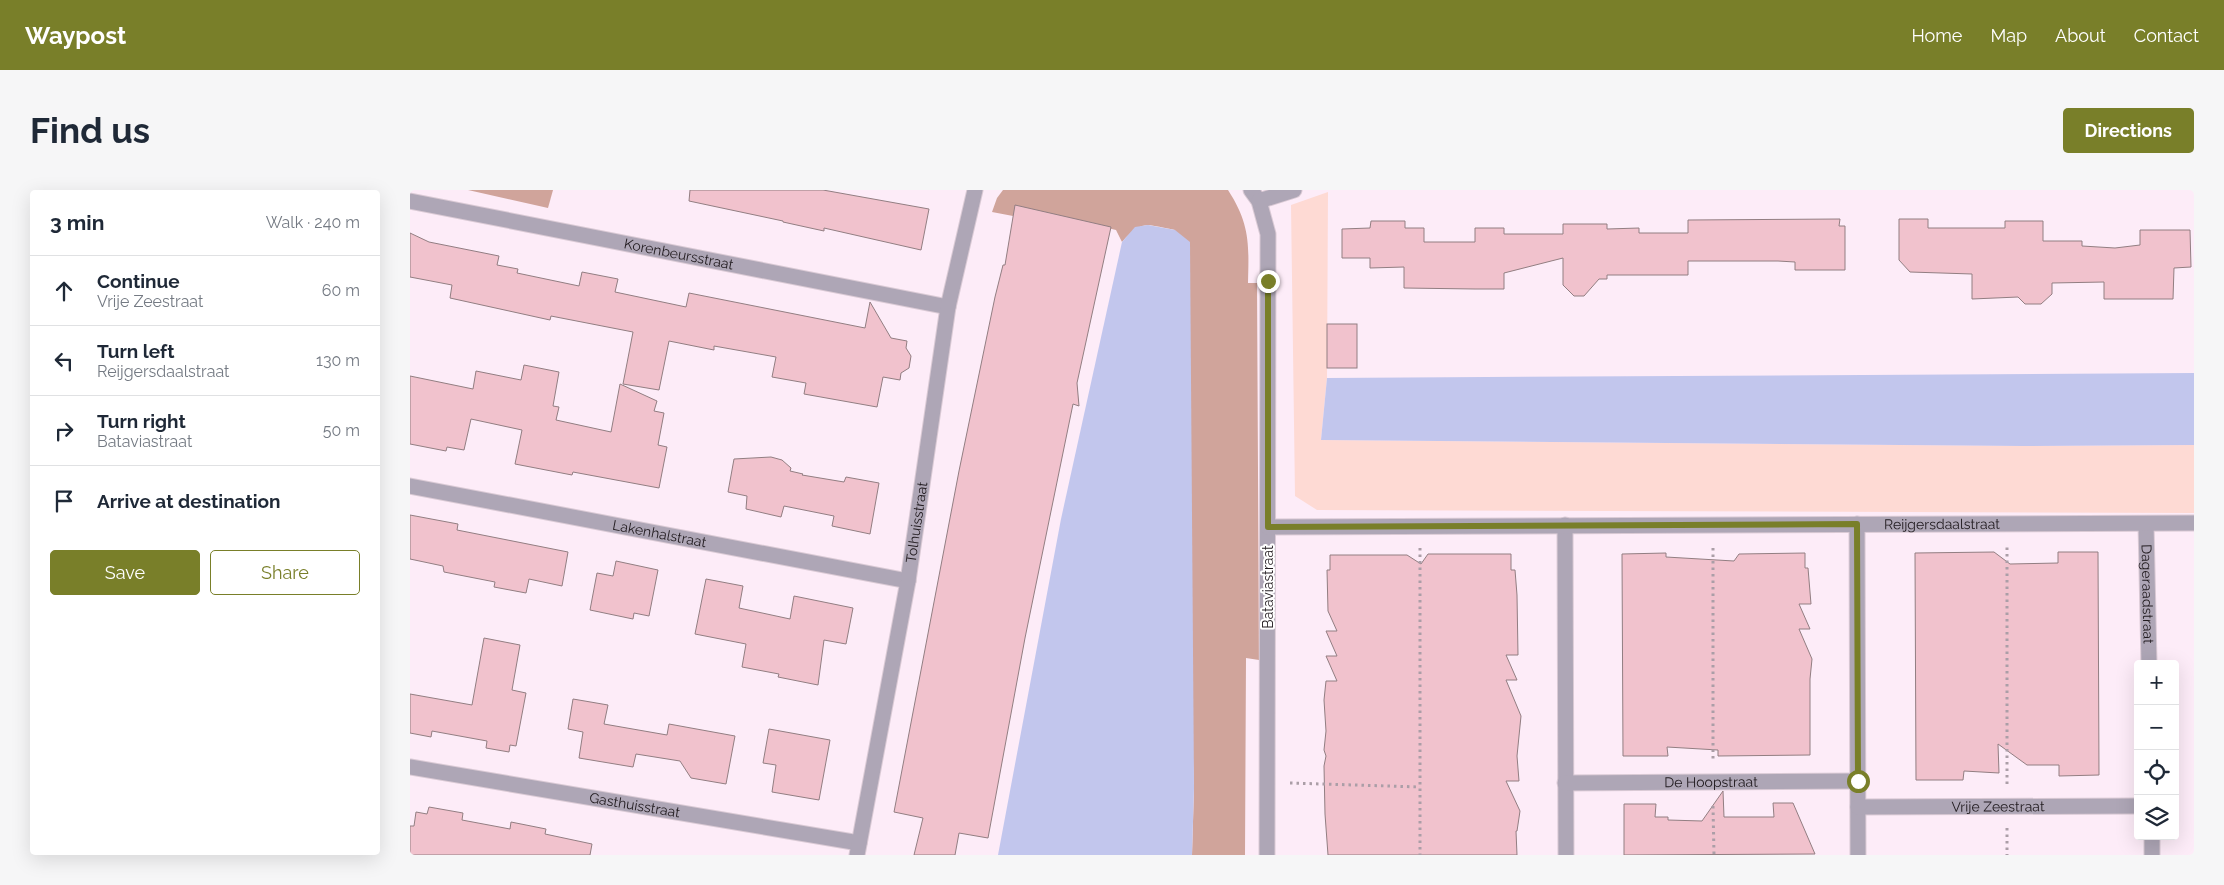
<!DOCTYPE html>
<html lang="en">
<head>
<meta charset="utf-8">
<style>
  :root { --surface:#fff; --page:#f6f6f7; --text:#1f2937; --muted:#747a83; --line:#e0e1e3; --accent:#797f29 }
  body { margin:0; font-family:Raleway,sans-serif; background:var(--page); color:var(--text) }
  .controls { position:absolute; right:15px; bottom:15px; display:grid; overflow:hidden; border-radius:5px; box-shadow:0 5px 20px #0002 }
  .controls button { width:45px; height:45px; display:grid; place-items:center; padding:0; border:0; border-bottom:1px solid var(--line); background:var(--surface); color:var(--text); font:25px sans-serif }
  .stop { position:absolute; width:15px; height:15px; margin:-11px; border:4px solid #797f29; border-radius:50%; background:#fff }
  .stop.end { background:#797f29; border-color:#fff; box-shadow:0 1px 5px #0008 }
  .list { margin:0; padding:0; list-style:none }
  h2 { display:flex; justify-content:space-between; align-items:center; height:65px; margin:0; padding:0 20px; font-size:21px }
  h2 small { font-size:16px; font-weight:400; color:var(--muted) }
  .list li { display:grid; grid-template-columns:32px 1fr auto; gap:15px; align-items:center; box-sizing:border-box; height:70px; padding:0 20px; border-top:1px solid var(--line) }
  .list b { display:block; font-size:19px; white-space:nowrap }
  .list p { margin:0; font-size:16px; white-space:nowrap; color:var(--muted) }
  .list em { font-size:16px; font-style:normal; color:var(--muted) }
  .actions { display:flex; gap:10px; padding:15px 20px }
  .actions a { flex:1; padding:11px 0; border:1px solid var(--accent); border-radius:5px; text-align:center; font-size:18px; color:var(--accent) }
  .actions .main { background:var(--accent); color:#fff }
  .icon { flex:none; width:28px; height:28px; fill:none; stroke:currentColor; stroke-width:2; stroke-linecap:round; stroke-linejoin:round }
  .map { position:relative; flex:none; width:1784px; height:665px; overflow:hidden; border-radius:5px }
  header { display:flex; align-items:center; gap:30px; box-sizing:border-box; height:70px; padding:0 25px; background:var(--accent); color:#fff }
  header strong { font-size:24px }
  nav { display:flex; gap:28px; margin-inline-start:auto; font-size:18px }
  .intro { display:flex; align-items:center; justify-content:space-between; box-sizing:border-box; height:120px; padding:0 30px }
  h1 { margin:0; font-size:35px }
  .button { padding:12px 22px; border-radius:5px; background:var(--accent); color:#fff; font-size:18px; font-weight:700 }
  main { display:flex; gap:30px; padding:0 30px }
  aside { flex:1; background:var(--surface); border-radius:5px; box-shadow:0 5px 20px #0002 }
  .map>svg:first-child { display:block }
  .green { fill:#fedad4 }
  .forest { fill:#d0a49b }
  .water { fill:#c2c6ed }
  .building { fill:#f1c2cd; stroke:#927e82 }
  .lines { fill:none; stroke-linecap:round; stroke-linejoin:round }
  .minor-casing { stroke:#dacad5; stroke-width:17 }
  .path { stroke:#ab9ea7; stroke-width:3; stroke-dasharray:2.5 4; stroke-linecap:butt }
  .minor { stroke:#aea6b6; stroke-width:15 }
  .route { stroke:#797f29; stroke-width:6 }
  .labels { text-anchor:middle; stroke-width:4; stroke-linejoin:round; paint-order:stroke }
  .street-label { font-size:14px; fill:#201a1e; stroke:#fff }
</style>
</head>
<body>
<header>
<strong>Waypost</strong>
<nav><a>Home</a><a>Map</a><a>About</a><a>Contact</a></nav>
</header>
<div class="intro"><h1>Find us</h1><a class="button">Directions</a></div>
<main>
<aside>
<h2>3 min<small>Walk · 240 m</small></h2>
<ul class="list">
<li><svg class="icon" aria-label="ahead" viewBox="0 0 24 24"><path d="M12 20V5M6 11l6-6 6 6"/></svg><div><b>Continue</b><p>Vrije Zeestraat</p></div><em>60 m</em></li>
<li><svg class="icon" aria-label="left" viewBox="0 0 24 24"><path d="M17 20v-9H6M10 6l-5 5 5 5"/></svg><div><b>Turn left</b><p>Reijgersdaalstraat</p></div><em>130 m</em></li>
<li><svg class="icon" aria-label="right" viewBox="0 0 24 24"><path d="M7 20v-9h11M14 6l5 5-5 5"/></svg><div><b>Turn right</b><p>Bataviastraat</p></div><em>50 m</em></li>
<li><svg class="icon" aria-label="arrive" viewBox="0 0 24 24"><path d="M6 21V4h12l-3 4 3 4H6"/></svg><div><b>Arrive at destination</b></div></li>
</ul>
<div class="actions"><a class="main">Save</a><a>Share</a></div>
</aside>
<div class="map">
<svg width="1784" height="665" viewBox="0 0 1784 665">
  <rect width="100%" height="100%" fill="#fdecf8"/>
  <!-- green -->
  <polygon class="green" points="918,2 917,188 911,250 1612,256 1784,255 1784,323 907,320 885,306 881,15"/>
  <!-- forest -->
  <g class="forest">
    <polygon points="58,0 143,0 138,18"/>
    <path d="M593,0H818C840,34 839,54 838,93H847L849,470L836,468L835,665H782L784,598L765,40C737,35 732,29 712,52L706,40L606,16L603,26L582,22L587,8Z"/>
  </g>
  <!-- water -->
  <g class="water">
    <polygon points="738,35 765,40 780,52 784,598 782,665 588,665 651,329 712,52 725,37"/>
    <polygon points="1784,183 1784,255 1612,256 911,250 917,188"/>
  </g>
  <!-- building -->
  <g class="building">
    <polygon points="280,0 413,0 519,19 511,60 414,38 414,41 373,32 373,31 279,11"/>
    <polygon points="605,15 701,37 667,193 669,216 663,214 615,448 578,648 549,643 545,665 504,665 513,628 484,622 549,281 585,107 593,75 595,75"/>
    <polygon points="1430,29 1429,36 1435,36 1435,80 1385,80 1385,72 1368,71 1278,71 1278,85 1197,85 1197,89 1189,89 1174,106 1164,106 1153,95 1153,68 1094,83 1094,99 1065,99 994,98 994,77 960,78 960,68 932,68 932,39 960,38 961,31 995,31 995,38 1014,38 1014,52 1065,52 1065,38 1094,38 1094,44 1153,44 1153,34 1197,34 1197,39 1229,38 1229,43 1278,43 1278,30"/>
    <polygon points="1489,29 1518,29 1518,38 1595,38 1595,31 1633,31 1633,51 1672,51 1672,56 1705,58 1730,55 1730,40 1780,40 1781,77 1764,78 1763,109 1694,109 1694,92 1642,93 1642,104 1631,114 1615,114 1608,107 1562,109 1562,84 1500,82 1489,70"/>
    <polygon points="0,43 19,52 89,66 87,75 108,79 107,83 169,96 172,82 208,89 205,102 276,117 279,103 455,138 460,112 481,148 497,151 496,158 501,166 499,178 491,183 490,190 473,187 467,217 394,204 396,193 362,187 366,167 304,156 304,160 259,151 249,200 213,194 223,142 141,126 140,130 40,108 42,95 0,87"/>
    <rect x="917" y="134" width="30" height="44"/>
    <polygon points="114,175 149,182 143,216 149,217 146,230 201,242 210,194 247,211 244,221 254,223 248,255 257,257 249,298 163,282 162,285 105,274 112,240 61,229 54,260 37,257 36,261 0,254 0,186 63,199 66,181 111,190"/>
    <polygon points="361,267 372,270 381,278 380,281 393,284 392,285 434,292 436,287 469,293 460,344 422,336 424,326 374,316 371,327 336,319 337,306 318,302 324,269"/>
    <polygon points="0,325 48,334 47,340 158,362 152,396 119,389 116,403 84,397 85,392 34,382 33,376 0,369"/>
    <polygon points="1584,362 1600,374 1648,373 1648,362 1688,362 1689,585 1649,586 1649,575 1617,575 1588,554 1589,583 1554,581 1553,590 1506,590 1505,363"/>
    <polygon points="1256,363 1256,367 1324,371 1329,364 1395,363 1395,378 1398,378 1401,414 1389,414 1400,439 1389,439 1402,469 1400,489 1400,565 1308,566 1308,560 1257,557 1258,566 1213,566 1212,364"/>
    <polygon points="1018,364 1101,364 1101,380 1105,380 1107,405 1108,465 1096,465 1107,490 1096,490 1111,526 1107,566 1109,591 1096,591 1110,621 1107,641 1106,641 1107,665 918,665 915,624 914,576 916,566 914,560 916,541 914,510 916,491 927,491 916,466 927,466 916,441 927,441 918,421 917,380 920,380 920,365 997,365 1011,374"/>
    <polygon points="206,371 248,380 239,426 224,423 223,429 180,420 187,383 203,386"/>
    <polygon points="296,389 333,396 329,418 380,429 384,406 443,418 436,454 414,450 408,495 368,487 369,484 332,477 336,454 285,444"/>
    <polygon points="74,448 110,455 102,500 116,503 106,556 100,555 99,562 76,558 77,551 22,541 21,547 0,543 0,504 62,515"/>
    <polygon points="163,509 198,515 194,534 257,545 259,534 325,546 316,594 281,588 270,571 226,564 223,577 169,568 173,542 158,539"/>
    <polygon points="359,539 420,550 409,610 362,602 366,575 353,573"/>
    <polygon points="1313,601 1314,627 1364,627 1363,613 1383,613 1405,664 1214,665 1214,614 1246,614 1245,627 1258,627 1258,630 1292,631"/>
    <polygon points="19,617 53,623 52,630 100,639 101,632 136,639 135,644 182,654 180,665 0,665 0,636 4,636 6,622 17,624"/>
  </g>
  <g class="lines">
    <defs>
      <g id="minor">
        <polyline points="841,0 849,11 858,44 857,665"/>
        <path id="s1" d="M0,11L538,117"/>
        <polyline points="849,11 884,0"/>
        <path id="s2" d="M0,296L498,391"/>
        <polyline points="1447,334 1448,665"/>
        <path id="s3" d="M1736,334L1739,474"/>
        <polyline points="1155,335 1156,665"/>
        <path id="s4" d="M858,337L1784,333"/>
        <path id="s5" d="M0,577L449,653"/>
        <path id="s6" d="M1155,593L1448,591"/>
        <path id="s7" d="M1448,617L1728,616"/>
        <polyline points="1742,646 1742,665"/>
        <path id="s8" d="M447,665L498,391L538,117L565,0"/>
      </g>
    </defs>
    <!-- minor casing -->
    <use href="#minor" class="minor-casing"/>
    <!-- path -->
    <g class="path">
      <polyline points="1010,358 1010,665"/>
      <polyline points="1303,358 1303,569"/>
      <polyline points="880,593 1010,597"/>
      <polyline points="1597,594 1597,356"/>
      <polyline points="1303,616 1304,665"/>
      <polyline points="1597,638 1597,665"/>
    </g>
    <!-- minor -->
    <use href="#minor" class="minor"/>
  </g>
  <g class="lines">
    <!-- route -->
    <polyline class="route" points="858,91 858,337 1447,334 1448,591"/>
  </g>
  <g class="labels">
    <!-- street labels -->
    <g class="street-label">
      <text dy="5" stroke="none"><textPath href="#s1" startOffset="274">Korenbeursstraat</textPath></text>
      <text dy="5" stroke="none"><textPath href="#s8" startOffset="338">Tolhuisstraat</textPath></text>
      <text dy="5" stroke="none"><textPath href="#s4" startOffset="674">Reijgersdaalstraat</textPath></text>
      <text dy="5" stroke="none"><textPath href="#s2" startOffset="254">Lakenhalstraat</textPath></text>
      <text transform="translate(858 397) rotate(-90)" y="5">Bataviastraat</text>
      <text dy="5" stroke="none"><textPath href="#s3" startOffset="70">Dageraadstraat</textPath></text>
      <text dy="5" stroke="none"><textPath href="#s6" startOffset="146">De Hoopstraat</textPath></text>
      <text dy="5" stroke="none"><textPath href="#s5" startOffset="228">Gasthuisstraat</textPath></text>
      <text dy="5" stroke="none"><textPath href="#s7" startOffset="140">Vrije Zeestraat</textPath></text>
    </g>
  </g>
</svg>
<div class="controls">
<button>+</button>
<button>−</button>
<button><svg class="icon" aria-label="locate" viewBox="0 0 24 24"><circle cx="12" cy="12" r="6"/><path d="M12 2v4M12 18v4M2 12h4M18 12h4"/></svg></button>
<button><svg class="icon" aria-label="layers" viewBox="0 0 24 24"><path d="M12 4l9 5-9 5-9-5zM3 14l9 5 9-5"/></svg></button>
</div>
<div class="stop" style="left:1448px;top:591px"></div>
<div class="stop end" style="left:858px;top:91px"></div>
</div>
</main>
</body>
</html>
